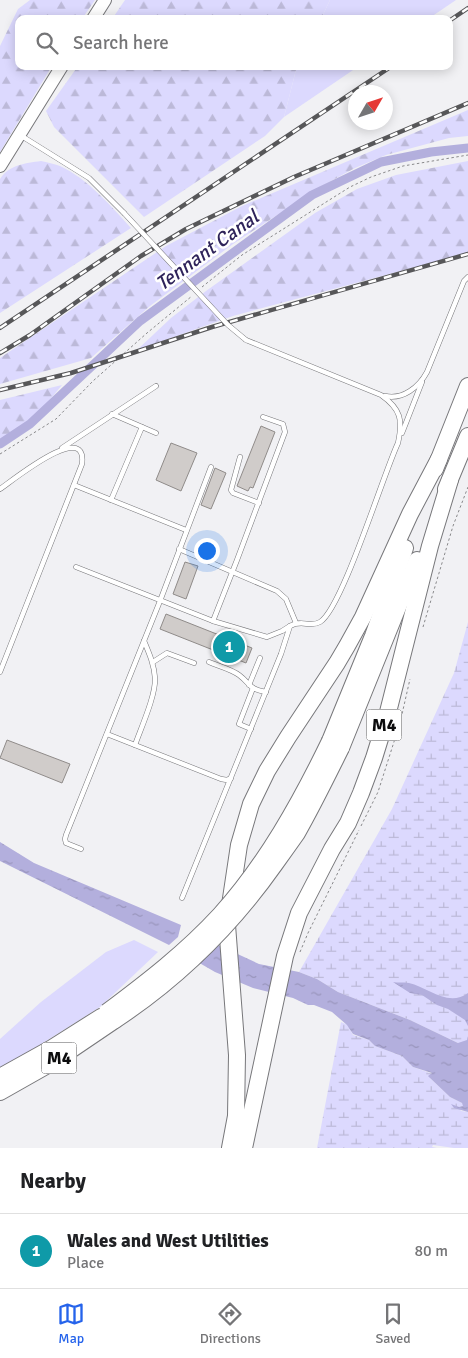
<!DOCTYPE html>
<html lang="en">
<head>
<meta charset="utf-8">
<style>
  :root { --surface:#fff; --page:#f2f2f2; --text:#202124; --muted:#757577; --line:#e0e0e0; --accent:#2563eb }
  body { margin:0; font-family:Signika,sans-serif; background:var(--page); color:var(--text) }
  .compass { position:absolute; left:348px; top:85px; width:45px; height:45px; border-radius:50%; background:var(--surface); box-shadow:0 2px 12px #0003; rotate:51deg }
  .you { position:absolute; left:206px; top:550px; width:18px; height:18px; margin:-12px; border:4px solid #fff; border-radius:50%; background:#1a73e8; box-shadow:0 0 0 8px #1a73e833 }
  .badge { display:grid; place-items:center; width:32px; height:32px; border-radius:50%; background:var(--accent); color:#fff; font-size:16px; font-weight:700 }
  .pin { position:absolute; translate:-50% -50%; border:2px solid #fff; box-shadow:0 1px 5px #0006 }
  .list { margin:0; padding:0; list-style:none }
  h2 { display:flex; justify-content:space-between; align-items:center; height:65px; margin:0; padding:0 20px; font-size:21px }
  h2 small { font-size:16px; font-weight:400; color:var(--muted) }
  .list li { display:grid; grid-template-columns:32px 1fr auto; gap:15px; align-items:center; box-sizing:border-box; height:75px; padding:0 20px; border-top:1px solid var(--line) }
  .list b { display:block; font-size:19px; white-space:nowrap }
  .list p { margin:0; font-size:16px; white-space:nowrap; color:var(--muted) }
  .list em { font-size:16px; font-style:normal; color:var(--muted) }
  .icon { flex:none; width:28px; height:28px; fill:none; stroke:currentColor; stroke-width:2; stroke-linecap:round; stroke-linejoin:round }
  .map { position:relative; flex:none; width:468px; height:1148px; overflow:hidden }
  .search { position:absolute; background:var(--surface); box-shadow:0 2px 12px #0003; left:15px; right:15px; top:15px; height:55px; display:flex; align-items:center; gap:12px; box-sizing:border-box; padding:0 18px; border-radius:10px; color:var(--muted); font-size:19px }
  .sheet { height:140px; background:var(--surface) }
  nav { display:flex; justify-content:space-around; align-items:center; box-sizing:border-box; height:70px; border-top:1px solid var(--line); background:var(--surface); font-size:14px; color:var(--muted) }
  nav a { display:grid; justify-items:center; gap:2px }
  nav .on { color:var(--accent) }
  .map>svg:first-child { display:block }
  .grass { fill:#dcd9fe }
  .forest { fill:url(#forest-firs) }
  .wetland { fill:url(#wetland-marsh) }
  .water { fill:url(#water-ripples) }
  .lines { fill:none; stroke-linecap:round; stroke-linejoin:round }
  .canal { stroke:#b3afdd; stroke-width:9 }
  .building { fill:#d0ccca; stroke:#8f8b89 }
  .lane-casing { stroke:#77777a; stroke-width:5.5 }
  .secondary-casing { stroke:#77777a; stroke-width:14 }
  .highway-casing { stroke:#77777a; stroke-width:18 }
  .path { stroke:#89898b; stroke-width:1; stroke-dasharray:2.5 2.5; stroke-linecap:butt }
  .lane { stroke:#fff; stroke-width:4.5 }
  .secondary { stroke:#fff; stroke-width:12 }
  .highway { stroke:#fff; stroke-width:16 }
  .rail-casing { stroke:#575759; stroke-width:4.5 }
  .rail { stroke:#fff; stroke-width:2.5; stroke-dasharray:8; stroke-linecap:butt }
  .lane-bridge-casing { stroke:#77777a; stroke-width:5.5; stroke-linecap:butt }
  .highway-bridge-casing { stroke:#77777a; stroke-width:18; stroke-linecap:butt }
  .lane-bridge { stroke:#fff; stroke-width:4.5 }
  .highway-bridge { stroke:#fff; stroke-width:16 }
  .labels { text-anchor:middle; stroke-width:5; stroke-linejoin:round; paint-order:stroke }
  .shield { fill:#fff; stroke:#555556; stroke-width:1 }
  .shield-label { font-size:18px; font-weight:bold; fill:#0c0c0d }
  .water-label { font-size:20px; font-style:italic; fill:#2e235a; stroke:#fff }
</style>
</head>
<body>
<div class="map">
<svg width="468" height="1148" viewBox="0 0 468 1148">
  <defs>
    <pattern id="forest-firs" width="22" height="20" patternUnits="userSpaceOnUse" patternTransform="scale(1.25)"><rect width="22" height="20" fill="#dcd9fe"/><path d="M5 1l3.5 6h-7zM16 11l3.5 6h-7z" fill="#bcb9d8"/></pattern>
    <pattern id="wetland-marsh" width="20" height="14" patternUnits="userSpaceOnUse" patternTransform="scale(1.25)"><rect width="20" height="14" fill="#dcd9fe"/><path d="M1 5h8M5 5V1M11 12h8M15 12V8" fill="none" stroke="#bcb9d8"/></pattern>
    <pattern id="water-ripples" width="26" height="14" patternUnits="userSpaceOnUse" patternTransform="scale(1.25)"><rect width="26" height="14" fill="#b3afdd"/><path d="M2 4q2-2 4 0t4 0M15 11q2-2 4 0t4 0" fill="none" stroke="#9995bc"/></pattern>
  </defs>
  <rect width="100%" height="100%" fill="#f1f1f4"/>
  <!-- grass -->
  <g class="grass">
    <polygon points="330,0 456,0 428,19 321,19"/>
    <polygon points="297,66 359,66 284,117"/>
    <polygon points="134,940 158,952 100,1007 0,1070 0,1039 41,1002 106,952"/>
  </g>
  <!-- forest -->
  <g class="forest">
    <polygon points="30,0 95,0 82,19 19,19 19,66 52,66 0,152 0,46 18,9"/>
    <polygon points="125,0 330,0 321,19 112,19"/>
    <polygon points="78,66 297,66 284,117 265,136 144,217 54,127 46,111"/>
    <polygon points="468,110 468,136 449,138 386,155 355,168 318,188 233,244 150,306 91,358 0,384 0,358 166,246 242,206"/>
    <path d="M41,161C47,162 54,164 60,166C87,178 112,207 131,228L0,313V179C9,165 25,163 41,161Z"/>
    <polygon points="468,161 468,253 233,316 137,350 171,318 206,291 315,213 357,189 396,175"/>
    <polygon points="62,385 30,424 0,444 0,400"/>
  </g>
  <!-- wetland -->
  <g class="wetland">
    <polygon points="468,622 468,1045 458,1043 410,1020 338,992 317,979 299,972 392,809 454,673"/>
    <polygon points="341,1022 348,1025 353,1035 369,1040 375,1046 402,1056 413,1067 433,1074 430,1078 450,1097 462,1103 464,1106 459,1107 461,1111 468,1112 468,1148 454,1148 433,1145 432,1147 437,1148 317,1148"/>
  </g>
  <!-- water -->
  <g class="water">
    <polygon points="0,842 34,863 181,925 178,937 169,945 0,861"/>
    <polygon points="205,939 259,964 299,972 317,979 338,992 410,1020 458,1043 467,1040 468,1036 468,1112 454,1108 451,1104 459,1107 463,1106 462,1103 450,1097 430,1078 428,1076 432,1073 413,1067 402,1056 375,1046 369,1040 353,1034 347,1025 332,1012 314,1005 308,1005 293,998 253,988 215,972 196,961"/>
    <path d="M393,982C398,983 403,982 409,983C428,987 448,1008 468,993V1026L465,1020L448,1009L437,1005L422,995L410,993Z"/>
  </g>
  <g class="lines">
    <!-- canal -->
    <polyline class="canal" points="0,444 30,424 140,321 312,195 381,162 431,152 468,148"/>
  </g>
  <!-- building -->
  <g class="building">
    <polygon points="261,426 275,432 253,488 250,487 248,491 237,486"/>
    <polygon points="171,443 197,453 181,491 156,480"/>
    <polygon points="215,468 226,473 211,509 201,505"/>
    <polygon points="185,562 198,566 186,599 173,594"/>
    <polygon points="166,614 252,648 246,663 160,629"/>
    <polygon points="7,740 70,764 62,783 0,758"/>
  </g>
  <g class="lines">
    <defs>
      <g id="lane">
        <polyline points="20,135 89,178 124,213"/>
        <path d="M385,396C403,400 419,387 427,372L464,281L468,277"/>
        <polyline points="112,414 156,433"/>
        <polyline points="402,433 422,382"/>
        <polyline points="62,448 156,386"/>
        <polyline points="240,457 231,490 233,493 259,503"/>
        <polyline points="74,485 186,530"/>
        <path d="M0,489C12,481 88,419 82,464L0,672"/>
        <polyline points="111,500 142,427"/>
        <polyline points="179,549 277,591 286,599 296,623"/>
        <polyline points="76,567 213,621 267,637 282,631 290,626"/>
        <polyline points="213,621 237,560 285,432 283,424 263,417"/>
        <polyline points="153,662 167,653 194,663"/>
        <path d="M209,662C218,666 231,669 239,675C251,684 248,689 266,692"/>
        <polyline points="249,685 260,658"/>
        <polyline points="251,729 239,724 253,688"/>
        <polyline points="107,734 221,779 227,780 231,778"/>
        <path d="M135,745C141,728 156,695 155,678C154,664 149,653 144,641"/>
        <polyline points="81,849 66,843 65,839 66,835 160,601 211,467"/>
        <path d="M182,898L281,654L290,626C302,619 310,628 320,622C342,609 383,475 398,443C403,420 401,409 381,395L246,340"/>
      </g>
      <g id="secondary">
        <polyline points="93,19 105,0"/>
        <polyline points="0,166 62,66"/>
      </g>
      <g id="highway">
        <polyline points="435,469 468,386"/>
        <polyline points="446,489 468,436"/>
        <polyline points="330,741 373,636 405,548"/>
        <polyline points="341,748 417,560"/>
        <polyline points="0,1077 52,1048 101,1017"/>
        <polyline points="0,1092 53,1062 115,1020"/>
        <polyline points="230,1148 236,1116 237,1055 227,925 239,845 251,804 267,771 288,737 337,663 347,646 363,617 410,514 439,459"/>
        <polyline points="244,1148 285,956 299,913 332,849 348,823 361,793 374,758 387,716 430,546 450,480"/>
      </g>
    </defs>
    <!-- lane casing -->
    <use href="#lane" class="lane-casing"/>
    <!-- secondary casing -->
    <use href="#secondary" class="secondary-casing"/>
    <!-- highway casing -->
    <use href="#highway" class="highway-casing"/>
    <!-- path -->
    <g class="path">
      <polyline points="202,287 242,255 350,187 371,177 403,166 468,155"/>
      <polyline points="0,454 56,419 93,381 147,333 192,296"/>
      <polyline points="423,627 453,526 468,487"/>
      <polyline points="361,826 378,792 400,723 410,679"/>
      <polyline points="300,952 308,933 359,830"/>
    </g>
    <!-- lane -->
    <use href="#lane" class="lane"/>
    <!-- secondary -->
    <use href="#secondary" class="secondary"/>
    <!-- highway -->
    <use href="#highway" class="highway"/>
    <defs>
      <g id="rail">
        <polyline points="449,21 468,8"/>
        <polyline points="0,328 392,66"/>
        <polyline points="0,353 30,335 141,256 186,229 294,177 468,103"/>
        <polyline points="0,390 71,373 212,327 468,254"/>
      </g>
    </defs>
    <!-- rail casing -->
    <use href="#rail" class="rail-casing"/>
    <!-- rail -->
    <use href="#rail" class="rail"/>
    <defs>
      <polyline id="lane-bridge" points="124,213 228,325 246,340"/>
      <g id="highway-bridge">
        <path d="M107,1012C147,982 186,952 220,915C266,864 300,803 330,741"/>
        <path d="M115,1020C177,979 232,925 275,864C282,854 290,843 297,833C313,805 327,776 341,748"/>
      </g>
    </defs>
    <!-- lane-bridge casing -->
    <use href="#lane-bridge" class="lane-bridge-casing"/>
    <!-- highway-bridge casing -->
    <use href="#highway-bridge" class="highway-bridge-casing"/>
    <!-- lane-bridge -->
    <use href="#lane-bridge" class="lane-bridge"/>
    <!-- highway-bridge -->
    <use href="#highway-bridge" class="highway-bridge"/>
  </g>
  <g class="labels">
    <!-- shield labels -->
    <g class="shield">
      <rect x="366.5" y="709.5" width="35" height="31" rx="4"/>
      <rect x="41.5" y="1042.5" width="35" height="31" rx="4"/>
    </g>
    <g class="shield-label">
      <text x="384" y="731">M4</text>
      <text x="59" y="1064">M4</text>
    </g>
    <!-- water labels -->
    <g class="water-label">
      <text transform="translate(207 250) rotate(-36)" y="7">Tennant Canal</text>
    </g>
  </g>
</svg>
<svg class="compass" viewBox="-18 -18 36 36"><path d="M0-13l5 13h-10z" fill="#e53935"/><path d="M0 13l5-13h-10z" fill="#757577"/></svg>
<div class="you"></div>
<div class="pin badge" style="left:229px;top:647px;background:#0f9aa8">1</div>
<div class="search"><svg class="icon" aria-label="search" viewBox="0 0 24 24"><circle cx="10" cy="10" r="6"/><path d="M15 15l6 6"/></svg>Search here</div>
</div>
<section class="sheet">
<h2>Nearby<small></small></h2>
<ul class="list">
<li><span class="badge" style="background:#0f9aa8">1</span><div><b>Wales and West Utilities</b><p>Place</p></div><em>80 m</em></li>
</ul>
</section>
<nav>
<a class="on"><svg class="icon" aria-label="map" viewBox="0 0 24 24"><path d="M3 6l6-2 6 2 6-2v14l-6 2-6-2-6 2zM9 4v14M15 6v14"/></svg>Map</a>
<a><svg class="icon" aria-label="directions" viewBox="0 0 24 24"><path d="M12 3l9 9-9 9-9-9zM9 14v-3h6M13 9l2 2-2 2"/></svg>Directions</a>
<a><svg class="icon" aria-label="saved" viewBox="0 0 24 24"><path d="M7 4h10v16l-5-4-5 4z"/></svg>Saved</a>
</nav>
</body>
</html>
